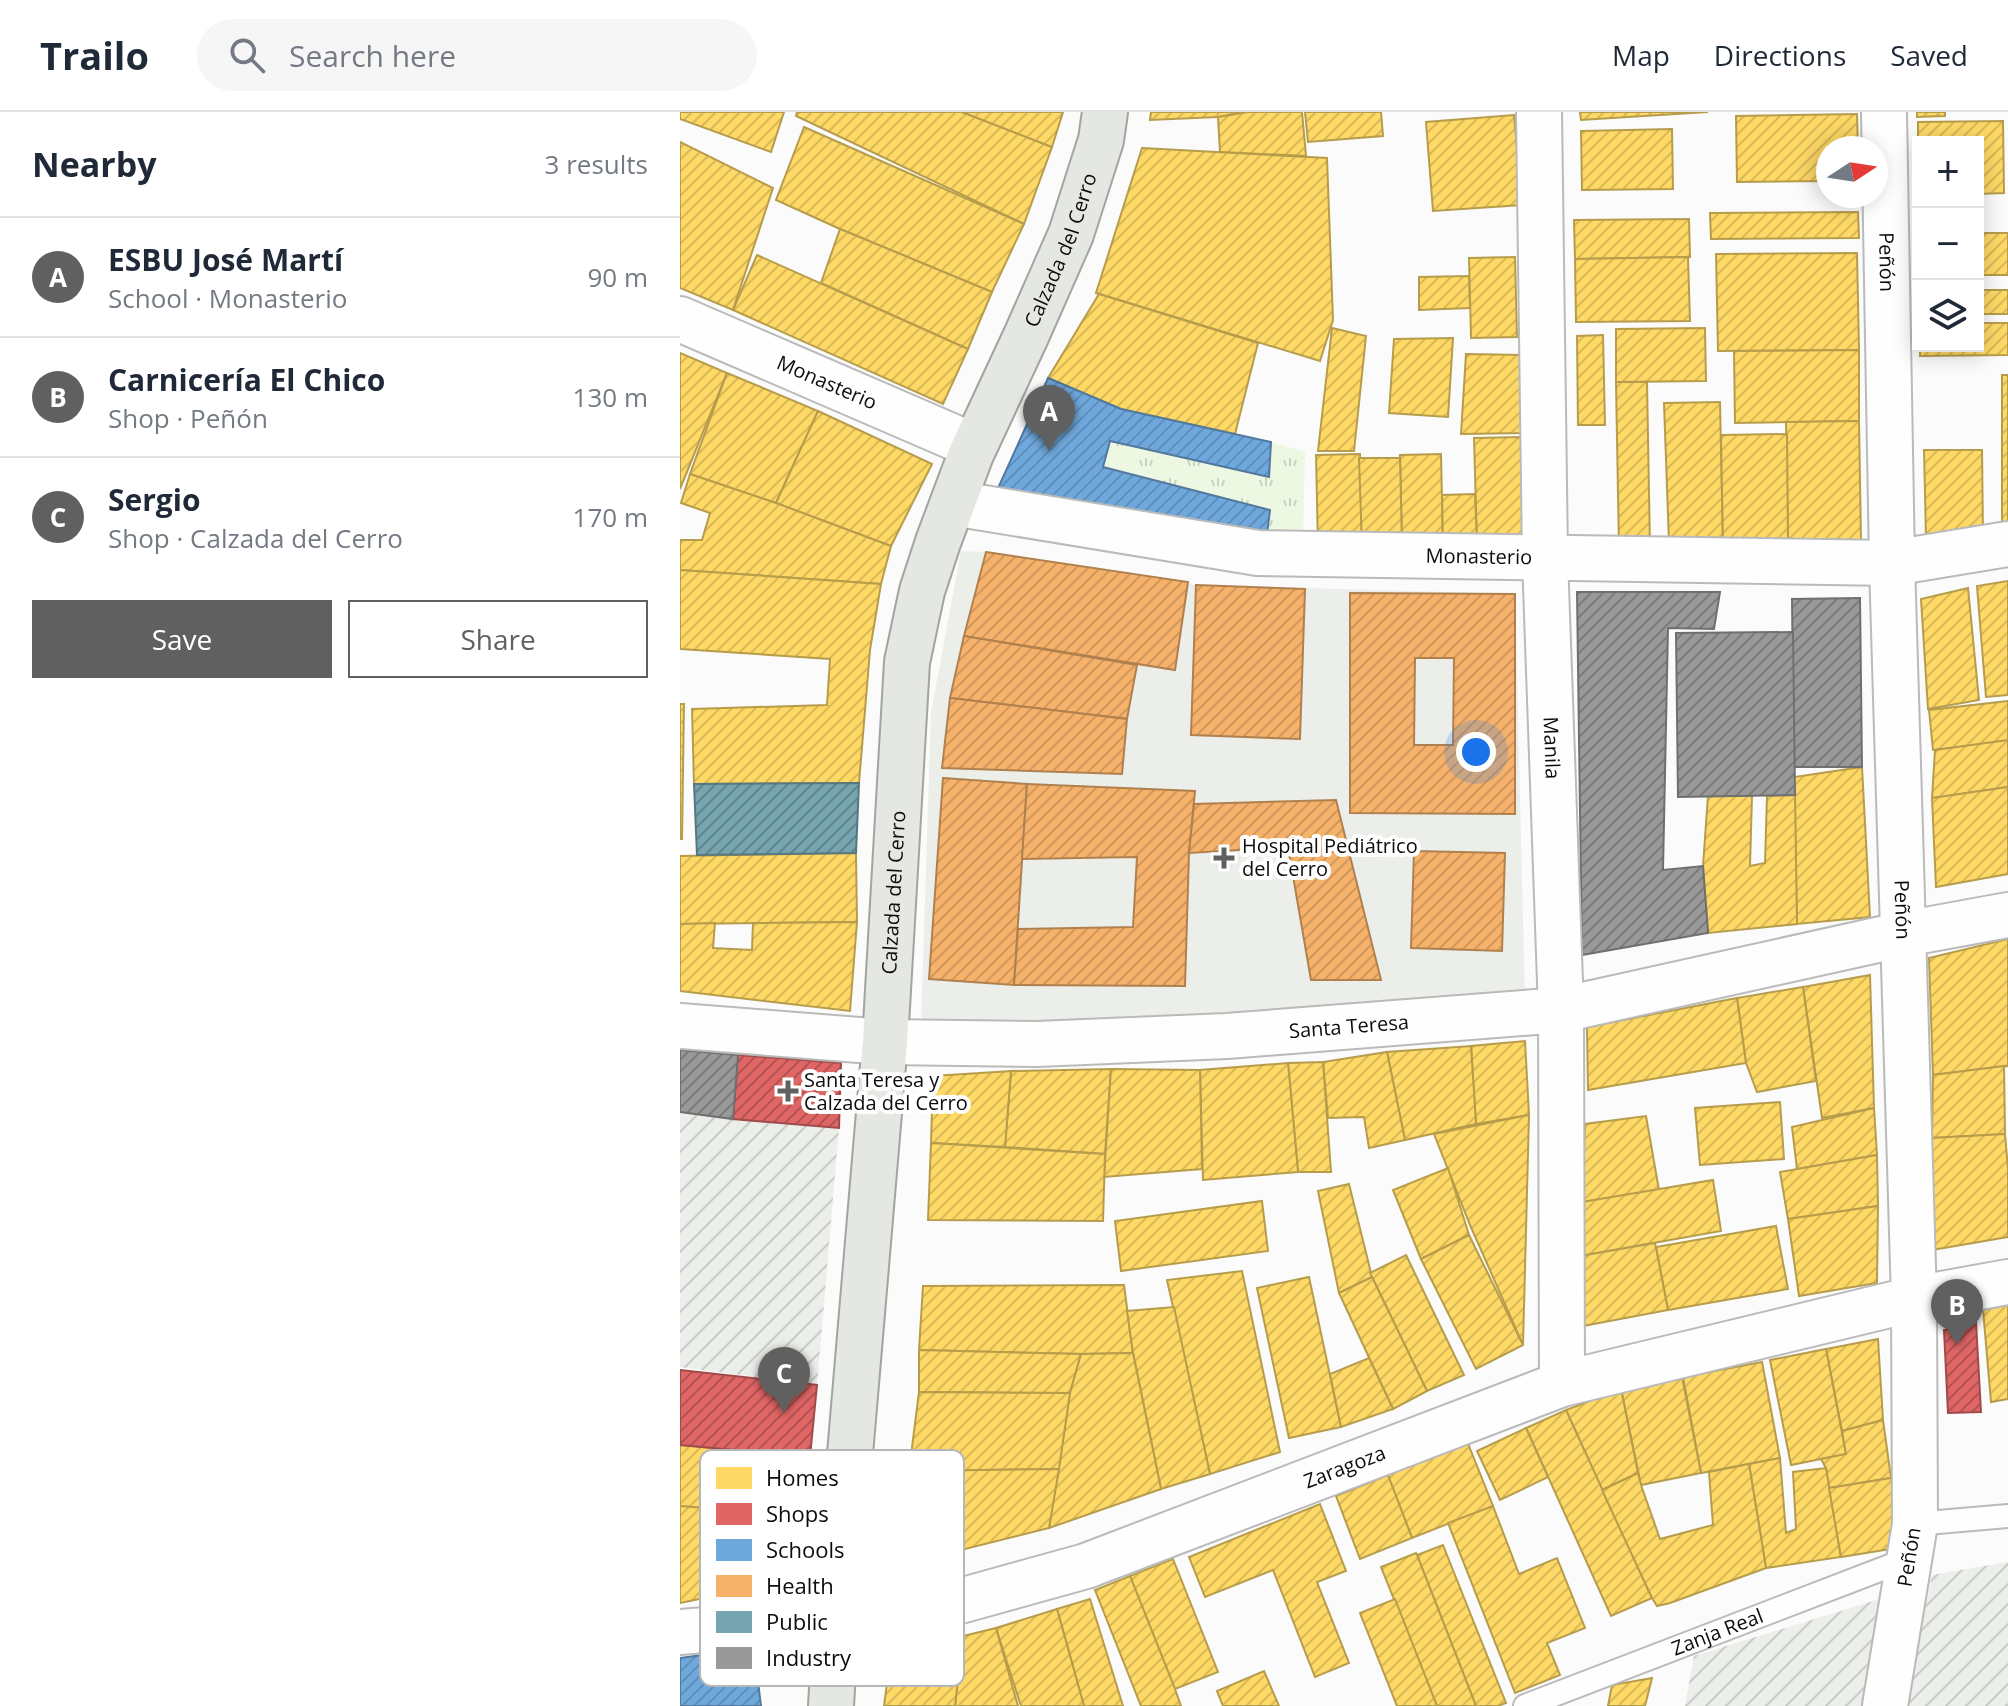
<!DOCTYPE html>
<html lang="en">
<head>
<meta charset="utf-8">
<style>
  :root { --surface:#fff; --page:#f6f6f7; --text:#1f2937; --muted:#747a83; --line:#e0e1e3; --accent:#5f605f }
  body { margin:0; font-family:"Open Sans",sans-serif; background:var(--page); color:var(--text) }
  .controls { position:absolute; right:24px; top:24px; display:grid; overflow:hidden; border-radius:0px; box-shadow:0 4px 20px #0003 }
  .controls button { width:72px; height:72px; display:grid; place-items:center; padding:0; border:0; border-bottom:2px solid var(--line); background:var(--surface); color:var(--text); font:40px sans-serif }
  .compass { position:absolute; left:1136px; top:24px; width:72px; height:72px; border-radius:50%; background:var(--surface); box-shadow:0 4px 20px #0003; rotate:78deg }
  .you { position:absolute; left:796px; top:640px; width:28px; height:28px; margin:-20px; border:6px solid #fff; border-radius:50%; background:#1a73e8; box-shadow:0 0 0 12px #1a73e833 }
  .badge { display:grid; place-items:center; width:52px; height:52px; border-radius:50%; background:var(--accent); color:#fff; font-size:26px; font-weight:700 }
  .pin { position:absolute; translate:-50% -66px; filter:drop-shadow(0 2px 4px #0008) }
  .pin::after { content:''; position:absolute; top:42px; width:28px; height:24px; background:inherit; clip-path:polygon(0 0,100% 0,50% 100%) }
  .list { margin:0; padding:0; list-style:none }
  h2 { display:flex; justify-content:space-between; align-items:center; height:104px; margin:0; padding:0 32px; font-size:34px }
  h2 small { font-size:26px; font-weight:400; color:var(--muted) }
  .list li { display:grid; grid-template-columns:52px 1fr auto; gap:24px; align-items:center; box-sizing:border-box; height:120px; padding:0 32px; border-top:2px solid var(--line) }
  .list b { display:block; font-size:30px; white-space:nowrap }
  .list p { margin:0; font-size:26px; white-space:nowrap; color:var(--muted) }
  .list em { font-size:26px; font-style:normal; color:var(--muted) }
  .actions { display:flex; gap:16px; padding:24px 32px }
  .actions a { flex:1; padding:18px 0; border:2px solid var(--accent); border-radius:0px; text-align:center; font-size:28px; color:var(--accent) }
  .actions .main { background:var(--accent); color:#fff }
  .icon { flex:none; width:44px; height:44px; fill:none; stroke:currentColor; stroke-width:2; stroke-linecap:round; stroke-linejoin:round }
  .map { position:relative; flex:none; width:1328px; height:1594px; overflow:hidden }
  header { display:flex; align-items:center; gap:48px; box-sizing:border-box; height:112px; padding:0 40px; background:var(--surface); border-bottom:2px solid var(--line) }
  header strong { font-size:38px }
  nav { display:flex; gap:44px; margin-inline-start:auto; font-size:28px }
  .search { width:560px; height:72px; background:var(--page); display:flex; align-items:center; gap:20px; box-sizing:border-box; padding:0 28px; border-radius:44px; color:var(--muted); font-size:30px }
  main { display:flex }
  aside { flex:1; background:var(--surface) }
  .map>svg:first-child { display:block }
  .built { fill:#ebeee9 }
  .industrial { fill:url(#industrial-furrows) }
  .park { fill:url(#park-tufts) }
  .homes { fill:url(#homes-hatch); stroke:#b69c4b; stroke-width:2 }
  .shops { fill:url(#shops-hatch); stroke:#a04b4b; stroke-width:2 }
  .schools { fill:url(#schools-hatch); stroke:#51799e; stroke-width:2 }
  .health { fill:url(#health-hatch); stroke:#b0804e; stroke-width:2; fill-rule:evenodd }
  .public { fill:url(#public-hatch); stroke:#56777e; stroke-width:2 }
  .industry { fill:url(#industry-hatch); stroke:#6f6f6f; stroke-width:2 }
  .lines { fill:none; stroke-linecap:round; stroke-linejoin:round }
  .service-casing { stroke:#b9bab9; stroke-width:26 }
  .minor-casing { stroke:#b9bab9; stroke-width:48 }
  .primary-casing { stroke:#a1a59e; stroke-width:48 }
  .service { stroke:#fefefe; stroke-width:22 }
  .minor { stroke:#fefefe; stroke-width:44 }
  .primary { stroke:#e5e7e2; stroke-width:44 }
  .poi-dot { fill:#5f605f; stroke:#fff; stroke-width:3 }
  .labels { text-anchor:middle; stroke-width:8; stroke-linejoin:round; paint-order:stroke }
  .street-label { font-size:20px; fill:#0c0c0c; stroke:#fff }
  .poi-label { font-size:20px; fill:#0c0c0c; stroke:#fff; text-anchor:start }
  .key { fill:#fff; stroke:#b6b6b6; stroke-width:2 }
  .key-label { font-size:22px; fill:#0c0c0c }
</style>
</head>
<body>
<header>
<strong>Trailo</strong>
<div class="search"><svg class="icon" aria-label="search" viewBox="0 0 24 24"><circle cx="10" cy="10" r="6"/><path d="M15 15l6 6"/></svg>Search here</div>
<nav><a>Map</a><a>Directions</a><a>Saved</a></nav>
</header>
<main>
<aside>
<h2>Nearby<small>3 results</small></h2>
<ul class="list">
<li><span class="badge">A</span><div><b>ESBU José Martí</b><p>School · Monasterio</p></div><em>90 m</em></li>
<li><span class="badge">B</span><div><b>Carnicería El Chico</b><p>Shop · Peñón</p></div><em>130 m</em></li>
<li><span class="badge">C</span><div><b>Sergio</b><p>Shop · Calzada del Cerro</p></div><em>170 m</em></li>
</ul>
<div class="actions"><a class="main">Save</a><a>Share</a></div>
</aside>
<div class="map">
<svg width="1328" height="1594" viewBox="0 0 1328 1594">
  <defs>
    <pattern id="industrial-furrows" width="10" height="10" patternUnits="userSpaceOnUse" patternTransform="scale(2)"><rect width="10" height="10" fill="#ebeee9"/><path d="M-1 1l2-2M0 10L10 0M9 11l2-2" fill="none" stroke="#c8cbc7"/></pattern>
    <pattern id="park-tufts" width="24" height="20" patternUnits="userSpaceOnUse" patternTransform="scale(2)"><rect width="24" height="20" fill="#ecf8e1"/><path d="M3 7l-1-3M5 7V3M7 7l1-3M15 17l-1-3M17 17v-4M19 17l1-3" fill="none" stroke="#c9d3c0"/></pattern>
    <pattern id="homes-hatch" width="6" height="6" patternUnits="userSpaceOnUse" patternTransform="scale(2)"><rect width="6" height="6" fill="#ffd966"/><path d="M-1 1l2-2M0 6l6-6M5 7l2-2" fill="none" stroke="#d9b957"/></pattern>
    <pattern id="shops-hatch" width="6" height="6" patternUnits="userSpaceOnUse" patternTransform="scale(2)"><rect width="6" height="6" fill="#e06666"/><path d="M-1 1l2-2M0 6l6-6M5 7l2-2" fill="none" stroke="#b45252"/></pattern>
    <pattern id="schools-hatch" width="6" height="6" patternUnits="userSpaceOnUse" patternTransform="scale(2)"><rect width="6" height="6" fill="#6fa8dc"/><path d="M-1 1l2-2M0 6l6-6M5 7l2-2" fill="none" stroke="#5f8fbc"/></pattern>
    <pattern id="health-hatch" width="6" height="6" patternUnits="userSpaceOnUse" patternTransform="scale(2)"><rect width="6" height="6" fill="#f6b26b"/><path d="M-1 1l2-2M0 6l6-6M5 7l2-2" fill="none" stroke="#d2985c"/></pattern>
    <pattern id="public-hatch" width="6" height="6" patternUnits="userSpaceOnUse" patternTransform="scale(2)"><rect width="6" height="6" fill="#76a5af"/><path d="M-1 1l2-2M0 6l6-6M5 7l2-2" fill="none" stroke="#5f858d"/></pattern>
    <pattern id="industry-hatch" width="6" height="6" patternUnits="userSpaceOnUse" patternTransform="scale(2)"><rect width="6" height="6" fill="#999"/><path d="M-1 1l2-2M0 6l6-6M5 7l2-2" fill="none" stroke="#7b7b7b"/></pattern>
  </defs>
  <rect width="100%" height="100%" fill="#fafbfa"/>
  <!-- built -->
  <polygon class="built" points="281,439 306,440 516,473 835,482 845,890 241,913 251,601"/>
  <!-- industrial -->
  <g class="industrial">
    <polygon points="0,1000 53,1007 159,1016 137,1273 0,1255"/>
    <polygon points="1328,1450 1328,1594 1226,1594 1252,1463"/>
    <polygon points="1206,1485 1185,1594 1005,1594 1014,1544"/>
  </g>
  <!-- park -->
  <polygon class="park" points="430,329 589,365 591,330 625,340 623,430 586,430 589,397 423,355"/>
  <!-- homes -->
  <g class="homes">
    <polygon points="0,0 104,0 91,40 0,7"/>
    <polygon points="117,0 282,0 372,35 344,112 116,4"/>
    <polygon points="282,0 383,0 372,35"/>
    <polygon points="471,0 568,0 538,5 470,8"/>
    <polygon points="568,0 622,0 626,44 540,40 538,5"/>
    <polygon points="625,0 701,0 703,24 628,30"/>
    <polygon points="900,0 1028,0 901,8"/>
    <polygon points="1237,0 1265,0 1265,4 1237,5"/>
    <polygon points="1177,2 1178,36 1148,36 1148,69 1057,70 1056,4"/>
    <polygon points="834,3 842,93 753,99 746,10"/>
    <polygon points="1323,9 1324,81 1298,82 1298,30 1238,30 1238,10"/>
    <polygon points="124,15 344,112 312,180 160,117 96,88"/>
    <polygon points="992,17 993,77 902,78 901,19"/>
    <polygon points="0,30 93,76 53,198 0,176"/>
    <polygon points="462,36 647,46 653,208 640,249 416,181"/>
    <polygon points="1178,100 1179,126 1031,127 1030,101"/>
    <polygon points="1009,107 1010,145 895,147 894,108"/>
    <polygon points="160,117 312,180 288,237 141,171"/>
    <rect x="1298" y="121" width="30" height="42"/>
    <polygon points="1177,141 1179,238 1038,239 1036,142"/>
    <polygon points="77,143 288,237 263,292 53,198"/>
    <polygon points="835,145 837,225 791,226 789,146"/>
    <polygon points="1008,145 1010,209 896,210 895,147"/>
    <polygon points="789,164 790,196 739,198 739,165"/>
    <rect x="1298" y="178" width="30" height="24"/>
    <polygon points="419,182 578,231 555,322 441,297 368,266"/>
    <polygon points="1298,211 1328,211 1328,243 1240,244 1240,234 1298,234"/>
    <polygon points="652,216 686,224 674,339 638,339"/>
    <polygon points="1025,216 1026,269 936,270 936,217"/>
    <polygon points="923,223 925,313 898,313 897,224"/>
    <polygon points="773,226 768,305 709,301 714,227"/>
    <polygon points="1179,238 1179,309 1055,311 1054,239"/>
    <polygon points="0,241 47,261 0,377"/>
    <polygon points="786,242 842,243 846,321 781,322"/>
    <polygon points="47,261 138,299 96,391 10,362"/>
    <rect x="1322" y="263" width="6" height="151"/>
    <polygon points="936,270 967,270 970,436 939,437"/>
    <polygon points="1040,290 1043,432 989,431 984,291"/>
    <polygon points="138,299 252,352 211,434 96,391"/>
    <polygon points="1179,309 1181,430 1108,431 1106,310"/>
    <polygon points="1107,322 1108,431 1043,432 1041,323"/>
    <polygon points="843,325 846,430 797,431 794,326"/>
    <polygon points="1244,338 1302,338 1303,424 1246,425"/>
    <polygon points="680,342 682,434 638,435 636,343"/>
    <polygon points="761,342 763,432 722,433 720,343"/>
    <polygon points="679,346 720,346 722,433 682,434"/>
    <polygon points="10,362 96,391 211,434 201,472 0,458 0,428 22,428 30,401 1,391"/>
    <polygon points="795,382 797,432 763,432 762,383"/>
    <polygon points="0,458 201,472 190,538 179,671 14,672 12,597 147,593 150,547 0,537"/>
    <polygon points="1328,469 1328,583 1306,585 1297,474"/>
    <polygon points="1288,476 1299,588 1248,597 1241,487"/>
    <polygon points="1328,589 1328,630 1253,638 1249,598"/>
    <polygon points="0,592 4,592 2,727 0,727"/>
    <polygon points="1328,628 1328,675 1252,686 1255,638"/>
    <polygon points="1182,655 1190,805 1117,812 1114,665"/>
    <polygon points="1328,675 1328,762 1256,775 1252,686"/>
    <polygon points="1115,683 1117,812 1028,821 1023,754 1028,684 1072,684 1070,754 1085,751 1087,684"/>
    <polygon points="176,741 177,810 0,812 0,744"/>
    <polygon points="177,810 170,899 0,879 0,812 35,811 33,836 72,838 73,811"/>
    <polygon points="1328,827 1328,954 1253,963 1249,846"/>
    <polygon points="1190,863 1194,996 1142,1006 1123,875"/>
    <polygon points="1123,875 1136,969 1077,980 1066,951 1057,886"/>
    <polygon points="1057,886 1066,951 908,978 907,915"/>
    <polygon points="845,929 849,1003 796,1012 791,934"/>
    <polygon points="791,934 796,1012 725,1028 707,940"/>
    <polygon points="707,940 725,1028 689,1036 684,1005 648,1006 643,950"/>
    <polygon points="643,950 651,1060 618,1060 608,951"/>
    <polygon points="608,951 618,1060 523,1068 520,958"/>
    <polygon points="1324,954 1325,1022 1252,1026 1253,963"/>
    <polygon points="431,957 425,1042 325,1035 331,959"/>
    <polygon points="431,957 520,958 522,1057 424,1065"/>
    <polygon points="331,959 325,1035 251,1031 253,964"/>
    <polygon points="1100,990 1104,1047 1020,1053 1015,996"/>
    <polygon points="1194,996 1197,1043 1117,1057 1112,1015"/>
    <polygon points="849,1003 843,1233 790,1113 754,1022"/>
    <polygon points="966,1004 979,1078 902,1090 905,1012"/>
    <polygon points="1325,1022 1328,1057 1328,1125 1252,1138 1252,1026"/>
    <polygon points="251,1031 425,1042 423,1109 248,1108"/>
    <polygon points="1197,1043 1198,1094 1108,1107 1100,1060"/>
    <polygon points="768,1056 789,1123 741,1147 713,1078"/>
    <polygon points="1033,1068 1041,1119 900,1144 902,1090"/>
    <polygon points="669,1072 692,1165 659,1181 638,1079"/>
    <polygon points="582,1089 588,1139 441,1159 435,1109"/>
    <polygon points="1198,1094 1197,1171 1119,1184 1108,1107"/>
    <polygon points="1096,1114 1108,1177 988,1198 976,1135"/>
    <polygon points="789,1123 843,1233 796,1257 741,1147"/>
    <polygon points="975,1131 988,1198 903,1214 900,1144"/>
    <polygon points="726,1143 784,1263 747,1279 690,1161"/>
    <polygon points="562,1159 600,1340 530,1362 487,1168"/>
    <polygon points="629,1165 661,1315 609,1326 577,1176"/>
    <polygon points="692,1165 747,1279 713,1297 659,1181"/>
    <polygon points="444,1173 453,1241 401,1242 239,1238 243,1174"/>
    <polygon points="1328,1182 1328,1287 1311,1290 1302,1186"/>
    <polygon points="494,1195 530,1362 481,1377 453,1241 447,1199"/>
    <polygon points="1198,1227 1203,1308 1162,1319 1146,1237"/>
    <polygon points="1146,1237 1166,1342 1111,1353 1090,1248"/>
    <polygon points="239,1238 401,1242 390,1281 239,1280"/>
    <polygon points="453,1241 481,1377 369,1416 390,1281 401,1242"/>
    <polygon points="689,1246 713,1297 661,1315 650,1262"/>
    <polygon points="1082,1250 1100,1346 1021,1361 1003,1265"/>
    <polygon points="1002,1265 1021,1361 961,1373 941,1277"/>
    <polygon points="941,1277 958,1361 922,1378 886,1298"/>
    <polygon points="239,1280 390,1281 379,1357 229,1359"/>
    <polygon points="886,1298 972,1486 931,1504 846,1316"/>
    <polygon points="1203,1308 1211,1366 1149,1376 1146,1356 1141,1347 1166,1342 1162,1319"/>
    <polygon points="846,1316 868,1365 820,1388 797,1339"/>
    <polygon points="787,1329 813,1394 732,1426 707,1361"/>
    <polygon points="0,1333 130,1345 126,1405 0,1394"/>
    <polygon points="1100,1346 1106,1421 1116,1417 1113,1360 1146,1356 1161,1445 1086,1456 1069,1352"/>
    <polygon points="1069,1352 1086,1456 990,1491 977,1494 972,1486 922,1378 958,1361 961,1373 980,1427 1033,1413 1029,1360"/>
    <polygon points="379,1357 369,1416 217,1454 229,1359"/>
    <polygon points="708,1363 732,1426 680,1447 656,1384"/>
    <polygon points="1211,1366 1223,1435 1161,1445 1149,1376"/>
    <polygon points="640,1392 666,1459 637,1470 669,1551 635,1565 593,1458 525,1485 509,1445"/>
    <polygon points="0,1394 126,1405 117,1467 0,1491"/>
    <polygon points="813,1394 839,1462 877,1446 905,1516 867,1531 880,1563 835,1581 768,1411"/>
    <polygon points="763,1433 826,1591 818,1594 796,1594 737,1443"/>
    <polygon points="736,1441 737,1443 796,1594 757,1594 701,1455"/>
    <polygon points="493,1447 538,1560 495,1577 450,1464"/>
    <polygon points="450,1464 495,1577 501,1594 461,1594 415,1478"/>
    <polygon points="410,1487 443,1594 404,1594 377,1497"/>
    <polygon points="715,1487 757,1594 717,1594 680,1501"/>
    <polygon points="377,1497 404,1594 341,1594 316,1516"/>
    <polygon points="316,1516 338,1594 275,1594 283,1524"/>
    <polygon points="283,1524 275,1594 204,1594 207,1571 215,1546"/>
    <polygon points="584,1559 599,1594 543,1594 537,1579"/>
    <polygon points="972,1566 965,1594 928,1594 932,1573"/>
  </g>
  <!-- shops -->
  <g class="shops">
    <polygon points="58,943 161,951 159,1016 53,1007"/>
    <polygon points="1296,1210 1301,1300 1268,1301 1264,1218"/>
    <polygon points="0,1258 137,1273 130,1345 0,1333"/>
  </g>
  <!-- schools -->
  <g class="schools">
    <polygon points="368,266 441,297 591,330 589,365 430,329 423,355 590,398 586,430 314,385"/>
    <polygon points="74,1536 81,1594 0,1594 0,1546"/>
  </g>
  <!-- health -->
  <g class="health">
    <polygon points="306,440 508,470 495,558 284,524"/>
    <polygon points="516,473 625,477 620,627 511,623"/>
    <path d="M670,481L835,482V702L670,701ZM735,546H774L773,633H734Z"/>
    <polygon points="284,524 457,553 447,607 270,586"/>
    <polygon points="270,586 447,607 442,662 262,656"/>
    <polygon points="263,666 347,672 334,873 249,867"/>
    <polygon points="347,672 515,679 509,741 505,874 334,873 338,817 453,815 457,745 342,747"/>
    <polygon points="656,688 701,868 631,868 608,735 509,741 514,692"/>
    <polygon points="734,739 825,741 822,839 731,836"/>
  </g>
  <!-- public -->
  <polygon class="public" points="179,671 176,741 17,743 14,672"/>
  <!-- industry -->
  <g class="industry">
    <polygon points="897,480 1040,480 1034,517 988,516 983,758 1023,754 1028,821 902,843"/>
    <polygon points="1180,486 1182,655 1114,655 1112,487"/>
    <polygon points="1113,520 1115,683 998,685 996,521"/>
    <polygon points="0,938 58,943 53,1007 0,1000"/>
  </g>
  <g class="lines">
    <defs>
      <g id="service">
        <polyline points="1235,1412 1328,1404"/>
        <path id="s1" d="M845,1594L1228,1447"/>
      </g>
      <g id="minor">
        <path id="s2" d="M859,0L865,446L881,898L882,1272"/>
        <path id="s3" d="M1204,0L1212,451L1234,1187L1235,1412L1205,1594"/>
        <path id="s4" d="M0,207L294,334"/>
        <path id="s5" d="M273,391L578,441L1212,451L1328,432"/>
        <path id="s6" d="M0,914L205,930L357,932L547,924L881,898L1224,822L1328,803"/>
        <path id="s7" d="M0,1520L244,1499L406,1454L882,1272L1234,1187L1328,1170"/>
      </g>
      <g id="primary">
        <path id="s8" d="M151,1594L156,1507L205,930L227,550L242,479L258,430L291,342L346,224L391,122L421,28L425,0"/>
      </g>
    </defs>
    <!-- service casing -->
    <use href="#service" class="service-casing"/>
    <!-- minor casing -->
    <use href="#minor" class="minor-casing"/>
    <!-- primary casing -->
    <use href="#primary" class="primary-casing"/>
    <!-- service -->
    <use href="#service" class="service"/>
    <!-- minor -->
    <use href="#minor" class="minor"/>
    <!-- primary -->
    <use href="#primary" class="primary"/>
  </g>
  <!-- markers -->
  <g class="poi-dot">
    <path d="M540 734h8v8h8v8h-8v8h-8v-8h-8v-8h8z"/>
    <path d="M104 967h8v8h8v8h-8v8h-8v-8h-8v-8h8z"/>
  </g>
  <g class="labels">
    <!-- street labels -->
    <g class="street-label">
      <text dy="7" stroke="none"><textPath href="#s8" startOffset="1488">Calzada del Cerro</textPath></text>
      <text dy="7" stroke="none"><textPath href="#s3" startOffset="150">Peñón</textPath></text>
      <text dy="7" stroke="none"><textPath href="#s4" startOffset="160">Monasterio</textPath></text>
      <text dy="7" stroke="none"><textPath href="#s5" startOffset="530">Monasterio</textPath></text>
      <text dy="7" stroke="none"><textPath href="#s2" startOffset="636">Manila</textPath></text>
      <text dy="7" stroke="none"><textPath href="#s8" startOffset="816">Calzada del Cerro</textPath></text>
      <text dy="7" stroke="none"><textPath href="#s3" startOffset="798">Peñón</textPath></text>
      <text dy="7" stroke="none"><textPath href="#s6" startOffset="670">Santa Teresa</textPath></text>
      <text dy="7" stroke="none"><textPath href="#s7" startOffset="690">Zaragoza</textPath></text>
      <text transform="translate(1229 1445) rotate(-81)" y="7">Peñón</text>
      <text dy="7" stroke="none"><textPath href="#s1" startOffset="206">Zanja Real</textPath></text>
    </g>
    <!-- poi labels -->
    <g class="poi-label">
      <text x="562" y="741">Hospital Pediátrico<tspan x="562" dy="23">del Cerro</tspan></text>
      <text x="124" y="975">Santa Teresa y<tspan x="124" dy="23">Calzada del Cerro</tspan></text>
    </g>
  </g>
  <!-- legend -->
  <rect x="20" y="1338" width="264" height="236" rx="12" class="key"/>
  <rect x="36" y="1355" width="36" height="22" fill="#ffd966"/>
  <rect x="36" y="1391" width="36" height="22" fill="#e06666"/>
  <rect x="36" y="1427" width="36" height="22" fill="#6fa8dc"/>
  <rect x="36" y="1463" width="36" height="22" fill="#f6b26b"/>
  <rect x="36" y="1499" width="36" height="22" fill="#76a5af"/>
  <rect x="36" y="1535" width="36" height="22" fill="#999"/>
  <g class="key-label">
    <text x="86" y="1374">Homes</text>
    <text x="86" y="1410">Shops</text>
    <text x="86" y="1446">Schools</text>
    <text x="86" y="1482">Health</text>
    <text x="86" y="1518">Public</text>
    <text x="86" y="1554">Industry</text>
  </g>
</svg>
<div class="controls">
<button>+</button>
<button>−</button>
<button><svg class="icon" aria-label="layers" viewBox="0 0 24 24"><path d="M12 4l9 5-9 5-9-5zM3 14l9 5 9-5"/></svg></button>
</div>
<svg class="compass" viewBox="-18 -18 36 36"><path d="M0-13l5 13h-10z" fill="#e53935"/><path d="M0 13l5-13h-10z" fill="#747a83"/></svg>
<div class="you"></div>
<div class="pin badge" style="left:369px;top:339px">A</div>
<div class="pin badge" style="left:1277px;top:1233px">B</div>
<div class="pin badge" style="left:104px;top:1301px">C</div>
</div>
</main>
</body>
</html>
